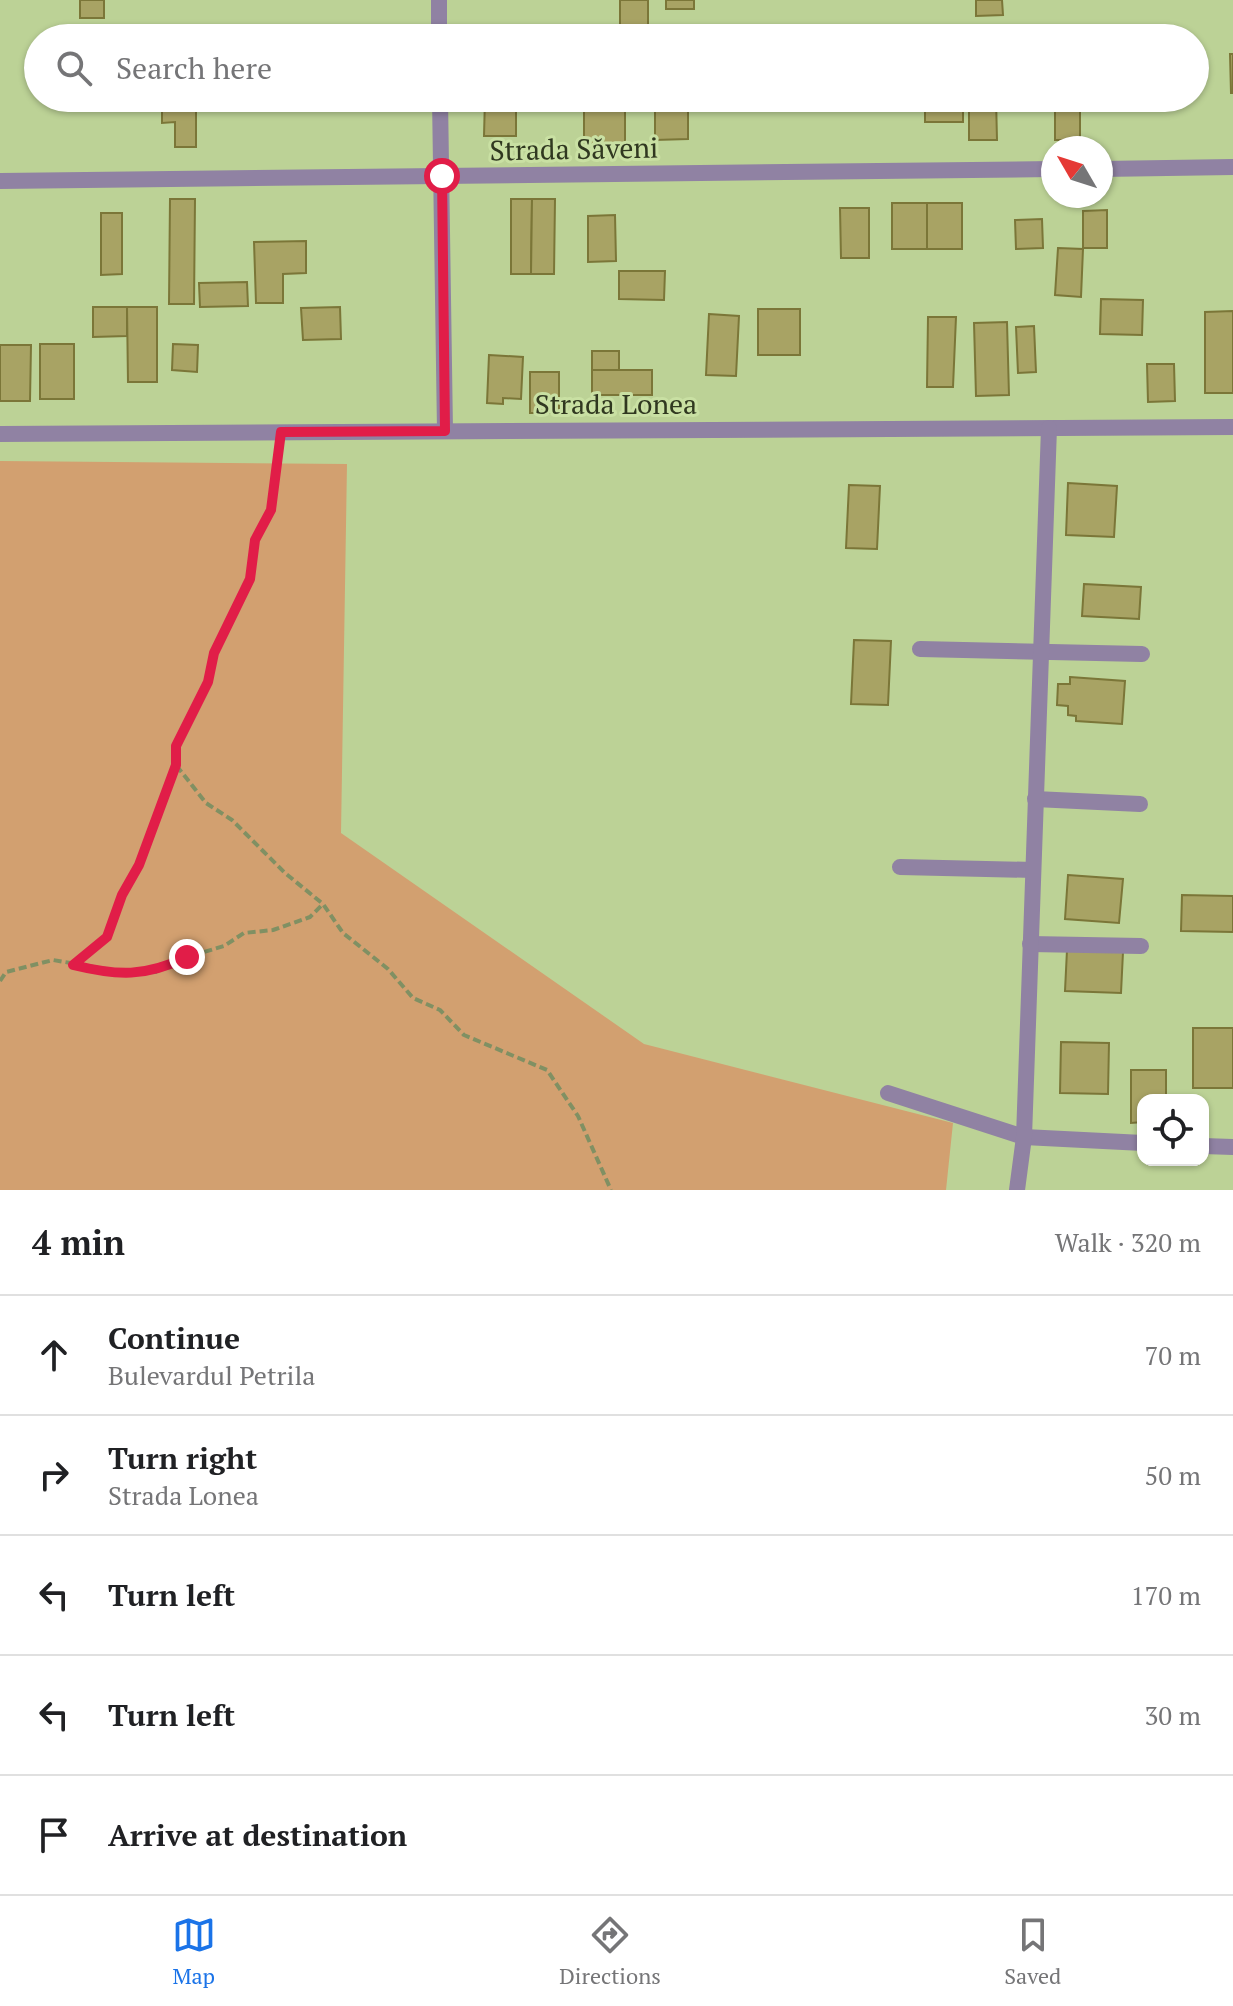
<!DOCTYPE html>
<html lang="en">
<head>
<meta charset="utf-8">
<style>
  :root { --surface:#fff; --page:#f2f2f2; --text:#202124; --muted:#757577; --line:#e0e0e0; --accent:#1a73e8 }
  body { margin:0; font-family:"PT Serif",serif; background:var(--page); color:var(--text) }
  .controls { position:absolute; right:24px; bottom:24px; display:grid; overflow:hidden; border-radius:16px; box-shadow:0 2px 6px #0004 }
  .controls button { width:72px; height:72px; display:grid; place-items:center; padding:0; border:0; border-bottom:2px solid var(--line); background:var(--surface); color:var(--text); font:40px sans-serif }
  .compass { position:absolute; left:1041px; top:136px; width:72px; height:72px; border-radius:50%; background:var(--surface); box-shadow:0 2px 6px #0004; rotate:309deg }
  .stop { position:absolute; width:24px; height:24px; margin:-18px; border:6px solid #e11d48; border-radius:50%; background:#fff }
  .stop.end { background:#e11d48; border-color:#fff; box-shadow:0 2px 8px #0008 }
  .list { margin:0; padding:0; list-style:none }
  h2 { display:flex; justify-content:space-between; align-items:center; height:104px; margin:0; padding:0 32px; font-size:34px }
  h2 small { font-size:26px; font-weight:400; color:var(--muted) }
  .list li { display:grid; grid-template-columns:52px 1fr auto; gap:24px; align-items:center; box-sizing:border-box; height:120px; padding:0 32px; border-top:2px solid var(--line) }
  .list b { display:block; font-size:30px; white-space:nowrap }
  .list p { margin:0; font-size:26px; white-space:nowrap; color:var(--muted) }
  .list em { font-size:26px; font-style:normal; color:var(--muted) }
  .icon { flex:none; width:44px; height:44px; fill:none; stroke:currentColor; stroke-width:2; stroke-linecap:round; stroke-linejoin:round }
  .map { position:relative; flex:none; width:1233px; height:1190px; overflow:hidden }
  .search { position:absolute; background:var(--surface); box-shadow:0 2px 6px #0004; left:24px; right:24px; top:24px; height:88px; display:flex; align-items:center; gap:20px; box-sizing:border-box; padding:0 28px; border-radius:44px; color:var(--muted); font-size:30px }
  .sheet { height:704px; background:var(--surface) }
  nav { display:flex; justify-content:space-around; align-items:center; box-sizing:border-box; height:112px; border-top:2px solid var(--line); background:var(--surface); font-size:22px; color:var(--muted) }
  nav a { display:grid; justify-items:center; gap:4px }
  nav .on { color:var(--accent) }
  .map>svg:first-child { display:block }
  .green { fill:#d2a070 }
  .building { fill:#a8a364; stroke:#7b7638; stroke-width:2 }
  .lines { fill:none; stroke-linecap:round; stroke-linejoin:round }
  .path { stroke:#809063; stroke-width:4; stroke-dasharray:8 4; stroke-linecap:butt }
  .minor { stroke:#9082a3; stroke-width:16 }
  .route { stroke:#e11d48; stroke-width:10 }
  .labels { text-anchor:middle; stroke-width:6; stroke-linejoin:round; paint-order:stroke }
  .street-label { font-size:28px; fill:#303820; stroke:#c9e0a3 }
</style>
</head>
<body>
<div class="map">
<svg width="1233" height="1190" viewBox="0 0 1233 1190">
  <rect width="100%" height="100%" fill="#bcd296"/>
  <!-- green -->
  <polygon class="green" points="0,461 347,464 341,833 644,1044 953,1123 946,1190 0,1190"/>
  <!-- building -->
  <g class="building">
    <rect x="80" y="0" width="24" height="18"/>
    <rect x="620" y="0" width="28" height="32"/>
    <rect x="666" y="0" width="28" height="9"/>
    <polygon points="976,0 1002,0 1003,15 976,16"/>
    <polygon points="1230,54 1233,54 1233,93 1231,93"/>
    <polygon points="136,98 196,98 196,147 175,147 175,122 162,123 162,106 136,107"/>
    <polygon points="485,98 516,98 516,136 484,136"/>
    <polygon points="584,98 625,98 625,143 584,144"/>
    <rect x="925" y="98" width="38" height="24"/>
    <polygon points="969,98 996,98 997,140 969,140"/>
    <rect x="1055" y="98" width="25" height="42"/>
    <polygon points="688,102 688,139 655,140 655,103"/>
    <polygon points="170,199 195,199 194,304 169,304"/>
    <polygon points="511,199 532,199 531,274 511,274"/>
    <polygon points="532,199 555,199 554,274 531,274"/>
    <rect x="892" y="203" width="35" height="46"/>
    <rect x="927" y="203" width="35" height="46"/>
    <polygon points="840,208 869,208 869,258 841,258"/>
    <polygon points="1107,210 1107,248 1083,248 1083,211"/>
    <polygon points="101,213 122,213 122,274 101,275"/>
    <polygon points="615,215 616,261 588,262 588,216"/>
    <polygon points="1042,219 1043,248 1016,249 1015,220"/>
    <polygon points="306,241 306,273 283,274 283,303 256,303 254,242"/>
    <polygon points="1058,248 1083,249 1081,297 1055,295"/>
    <polygon points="619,271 665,271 664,300 619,299"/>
    <polygon points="247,282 248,306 200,307 199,283"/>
    <polygon points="1101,299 1143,300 1142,335 1100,334"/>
    <polygon points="93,307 127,307 127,336 93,337"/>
    <polygon points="127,307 157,307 157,382 128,382"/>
    <polygon points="340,307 341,339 303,340 301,308"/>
    <rect x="758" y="309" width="42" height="46"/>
    <polygon points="1233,311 1233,393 1205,393 1205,312"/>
    <polygon points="709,314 739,316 736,376 706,375"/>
    <polygon points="928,317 956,317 953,387 927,387"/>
    <polygon points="1007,322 1009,395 976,396 974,323"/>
    <polygon points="1034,326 1036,372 1018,373 1016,327"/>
    <rect x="40" y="344" width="34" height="55"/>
    <polygon points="173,344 198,345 197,372 172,370"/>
    <polygon points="0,345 31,345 30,401 0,401"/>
    <rect x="592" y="351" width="27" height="19"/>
    <polygon points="489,355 523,357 521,399 503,398 503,404 487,403"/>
    <polygon points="1147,364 1174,364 1175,401 1148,402"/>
    <rect x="592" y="370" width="60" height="25"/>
    <rect x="530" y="372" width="29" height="41"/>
    <polygon points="1068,483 1117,486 1114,537 1066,535"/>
    <polygon points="849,485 880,486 877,549 846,548"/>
    <polygon points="1084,584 1141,587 1139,619 1082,616"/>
    <polygon points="854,640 891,641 888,705 851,704"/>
    <polygon points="1070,677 1125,681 1122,724 1076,721 1076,716 1068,715 1068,706 1057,705 1058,684 1070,684"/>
    <polygon points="1068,875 1123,879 1119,923 1065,919"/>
    <polygon points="1182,895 1233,896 1233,932 1181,931"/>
    <polygon points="1067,950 1123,952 1121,993 1065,991"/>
    <rect x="1193" y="1028" width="40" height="60"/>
    <polygon points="1061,1042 1109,1043 1108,1094 1060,1093"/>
    <polygon points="1131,1070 1166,1070 1166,1100 1143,1100 1143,1122 1131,1123"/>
  </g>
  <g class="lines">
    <!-- path -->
    <g class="path">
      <polyline points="278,451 271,510 255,540 250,579 214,653 208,682 176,746 176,765 206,803 232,820 285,873 323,904 343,933 388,969 413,998 440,1010 464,1035 547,1070 578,1116 611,1190"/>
      <polyline points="73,965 107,937 122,895 139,865 176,765"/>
      <polyline points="0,981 6,972 53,960 130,973 156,972 187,957 224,946 244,933 273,930 310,917 323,904"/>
    </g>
    <!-- minor -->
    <g class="minor">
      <polyline points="439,0 439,38"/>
      <polyline points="440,98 445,431"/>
      <polyline points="1101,169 1233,167"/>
      <polyline points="0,181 1053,169"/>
      <polyline points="0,434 1233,427"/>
      <polyline points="920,649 1142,654"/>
      <polyline points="1035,799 1140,804"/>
      <polyline points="900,867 1033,870"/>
      <polyline points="1030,944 1141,946"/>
      <polyline points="888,1093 1024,1137 1143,1143"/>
      <polyline points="1203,1146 1233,1147"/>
      <polyline points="1017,1190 1024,1137 1049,428"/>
    </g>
  </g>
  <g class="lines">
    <!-- route -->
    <path class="route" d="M187,957C145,977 118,976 73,965L107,937L122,895L139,865L176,765V746L208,682L214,653L250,579L255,540L271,510L281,432L445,431L442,176"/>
  </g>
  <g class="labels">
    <!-- street labels -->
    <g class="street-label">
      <text transform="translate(574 149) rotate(-1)" y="10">Strada Săveni</text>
      <text x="616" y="414">Strada Lonea</text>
    </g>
  </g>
</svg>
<div class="controls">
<button><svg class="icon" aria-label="locate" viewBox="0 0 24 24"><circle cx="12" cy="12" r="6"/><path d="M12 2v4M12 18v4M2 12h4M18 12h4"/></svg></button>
</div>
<svg class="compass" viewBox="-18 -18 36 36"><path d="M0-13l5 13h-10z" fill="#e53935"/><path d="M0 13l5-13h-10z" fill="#757577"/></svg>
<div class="stop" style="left:442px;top:176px"></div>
<div class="stop end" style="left:187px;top:957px"></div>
<div class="search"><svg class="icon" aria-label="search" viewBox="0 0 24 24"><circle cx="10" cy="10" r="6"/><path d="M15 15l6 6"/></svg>Search here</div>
</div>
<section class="sheet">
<h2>4 min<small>Walk · 320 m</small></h2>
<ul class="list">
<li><svg class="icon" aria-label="ahead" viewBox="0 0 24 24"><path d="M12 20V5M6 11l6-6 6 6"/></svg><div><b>Continue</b><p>Bulevardul Petrila</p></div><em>70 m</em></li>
<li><svg class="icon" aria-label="right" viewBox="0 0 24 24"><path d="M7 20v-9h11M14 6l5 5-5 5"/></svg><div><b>Turn right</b><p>Strada Lonea</p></div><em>50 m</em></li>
<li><svg class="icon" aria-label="left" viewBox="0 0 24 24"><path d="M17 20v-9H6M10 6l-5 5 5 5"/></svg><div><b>Turn left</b></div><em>170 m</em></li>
<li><svg class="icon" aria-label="left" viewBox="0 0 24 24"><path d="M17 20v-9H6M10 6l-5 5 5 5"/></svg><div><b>Turn left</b></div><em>30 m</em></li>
<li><svg class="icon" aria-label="arrive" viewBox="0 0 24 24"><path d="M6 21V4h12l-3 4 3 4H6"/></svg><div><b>Arrive at destination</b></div></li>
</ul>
</section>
<nav>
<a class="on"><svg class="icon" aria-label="map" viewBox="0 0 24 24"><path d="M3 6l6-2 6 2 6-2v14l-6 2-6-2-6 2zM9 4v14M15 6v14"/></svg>Map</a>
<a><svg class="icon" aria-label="directions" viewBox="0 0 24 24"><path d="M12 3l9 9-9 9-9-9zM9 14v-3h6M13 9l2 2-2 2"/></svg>Directions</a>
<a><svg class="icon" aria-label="saved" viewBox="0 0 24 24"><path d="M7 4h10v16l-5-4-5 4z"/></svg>Saved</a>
</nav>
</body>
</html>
